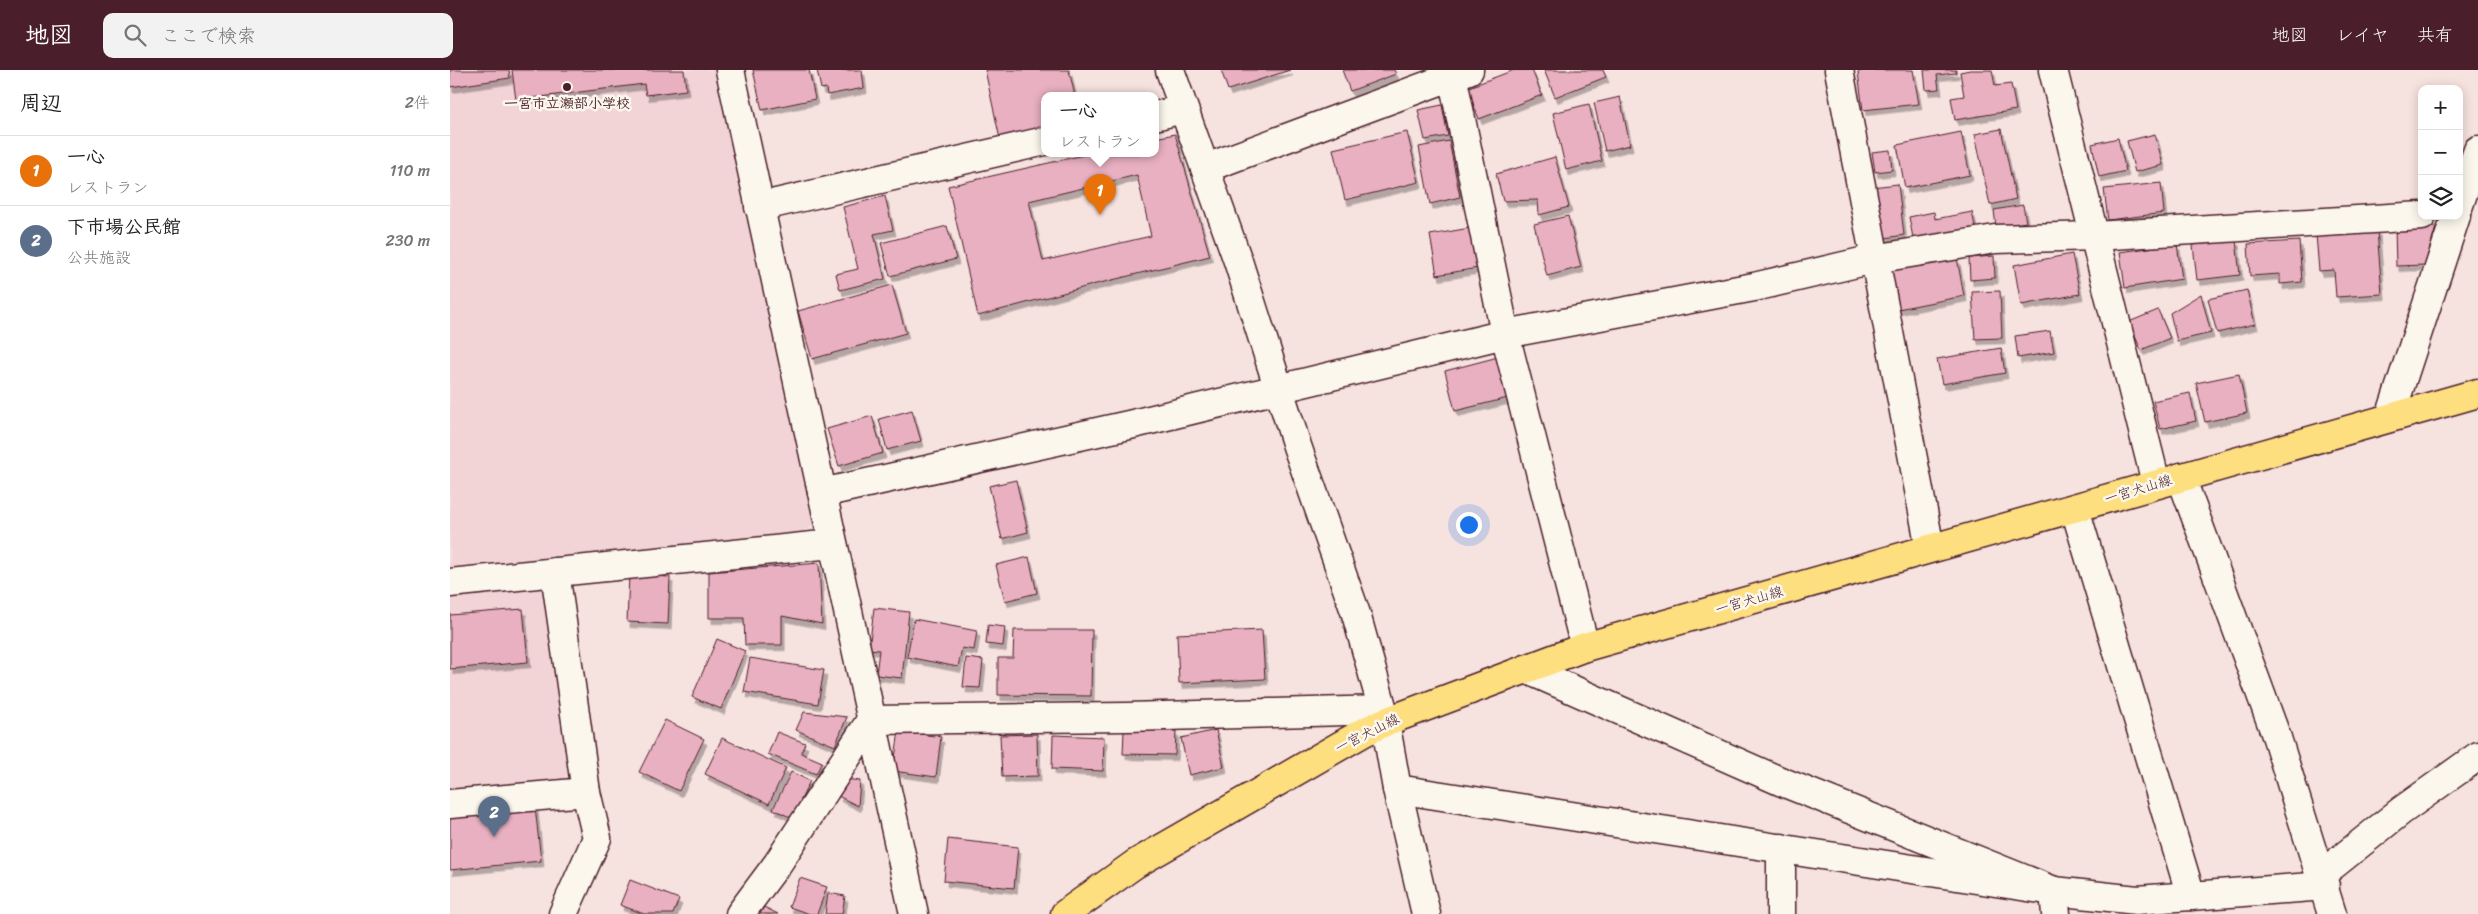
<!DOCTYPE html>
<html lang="ja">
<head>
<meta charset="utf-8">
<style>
  :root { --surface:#fff; --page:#f2f2f2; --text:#222; --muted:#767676; --line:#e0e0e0; --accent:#4a1f2b }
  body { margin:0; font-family:Sriracha,"Klee One",sans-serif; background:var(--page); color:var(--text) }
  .controls { position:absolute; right:15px; top:15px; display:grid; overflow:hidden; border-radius:10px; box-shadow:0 2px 12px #0003 }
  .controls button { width:45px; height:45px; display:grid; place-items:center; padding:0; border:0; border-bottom:1px solid var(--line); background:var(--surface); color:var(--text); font:25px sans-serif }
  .you { position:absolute; left:1018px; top:454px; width:18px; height:18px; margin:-12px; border:4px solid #fff; border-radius:50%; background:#1a73e8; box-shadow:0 0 0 8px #1a73e833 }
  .badge { display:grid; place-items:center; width:32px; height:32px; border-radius:50%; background:var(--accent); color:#fff; font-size:16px; font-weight:700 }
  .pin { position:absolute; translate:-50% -41px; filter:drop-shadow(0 1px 2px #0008) }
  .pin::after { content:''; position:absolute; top:26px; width:18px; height:15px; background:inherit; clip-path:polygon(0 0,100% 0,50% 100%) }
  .popup { position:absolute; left:591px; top:22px; width:118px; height:65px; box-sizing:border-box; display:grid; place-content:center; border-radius:10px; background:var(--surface); filter:drop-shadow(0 1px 4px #0005); font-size:16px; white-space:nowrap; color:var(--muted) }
  .popup b { font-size:19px; color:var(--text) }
  .popup::after { content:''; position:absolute; left:50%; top:100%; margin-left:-10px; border:10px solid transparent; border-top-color:var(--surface) }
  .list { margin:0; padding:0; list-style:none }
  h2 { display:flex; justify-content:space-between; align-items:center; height:65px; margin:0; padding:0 20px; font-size:21px }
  h2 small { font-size:16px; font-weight:400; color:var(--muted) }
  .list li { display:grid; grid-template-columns:32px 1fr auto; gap:15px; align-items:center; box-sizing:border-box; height:70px; padding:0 20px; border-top:1px solid var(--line) }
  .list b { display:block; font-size:19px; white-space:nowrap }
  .list p { margin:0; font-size:16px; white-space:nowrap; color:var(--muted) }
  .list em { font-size:16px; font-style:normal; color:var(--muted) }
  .icon { flex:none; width:28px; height:28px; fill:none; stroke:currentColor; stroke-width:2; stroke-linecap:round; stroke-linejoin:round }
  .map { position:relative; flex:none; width:2028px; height:844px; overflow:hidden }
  header { display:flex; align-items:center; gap:30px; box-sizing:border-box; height:70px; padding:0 25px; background:var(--accent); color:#fff }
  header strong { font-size:24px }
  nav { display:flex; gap:28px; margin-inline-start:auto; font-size:18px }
  .search { width:350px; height:45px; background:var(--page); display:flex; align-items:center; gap:12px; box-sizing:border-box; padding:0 18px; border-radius:10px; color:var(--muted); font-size:19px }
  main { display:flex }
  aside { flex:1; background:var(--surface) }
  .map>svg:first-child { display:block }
  .built { fill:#f2d3d6 }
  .building { fill:#e9b0c1; stroke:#4a1f2b; fill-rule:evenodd; filter:url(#shadow) }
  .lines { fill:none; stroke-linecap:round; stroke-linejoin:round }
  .street-casing { stroke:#4a1f2b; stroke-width:31 }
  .primary-casing { stroke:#4a1f2b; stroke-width:31 }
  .street { stroke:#fbf7ec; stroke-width:28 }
  .primary { stroke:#fddf80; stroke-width:28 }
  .poi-dot { fill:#4a1f2b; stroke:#fbf7ec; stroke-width:2 }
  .labels { text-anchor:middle; stroke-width:5; stroke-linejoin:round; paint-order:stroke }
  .poi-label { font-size:14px; font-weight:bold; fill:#4a1f2b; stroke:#fbf7ec }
  .street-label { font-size:14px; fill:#4a1f2b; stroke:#fbf7ec }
</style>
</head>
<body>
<header>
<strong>地図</strong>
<div class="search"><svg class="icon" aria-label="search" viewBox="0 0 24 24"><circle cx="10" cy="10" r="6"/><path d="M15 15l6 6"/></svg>ここで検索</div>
<nav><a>地図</a><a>レイヤ</a><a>共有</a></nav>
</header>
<main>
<aside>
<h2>周辺<small>2件</small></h2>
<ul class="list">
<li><span class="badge" style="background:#e8710a">1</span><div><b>一心</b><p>レストラン</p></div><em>110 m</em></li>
<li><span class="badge" style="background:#5c6f8a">2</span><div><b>下市場公民館</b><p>公共施設</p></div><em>230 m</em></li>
</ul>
</aside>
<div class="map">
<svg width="2028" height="844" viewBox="0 0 2028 844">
  <defs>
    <filter id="shadow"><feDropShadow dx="3" dy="5.5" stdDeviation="0" flood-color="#0004"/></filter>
  </defs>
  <rect width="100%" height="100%" fill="#f6e2df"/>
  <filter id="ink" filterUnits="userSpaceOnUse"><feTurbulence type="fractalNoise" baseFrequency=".02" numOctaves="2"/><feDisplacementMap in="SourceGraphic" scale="10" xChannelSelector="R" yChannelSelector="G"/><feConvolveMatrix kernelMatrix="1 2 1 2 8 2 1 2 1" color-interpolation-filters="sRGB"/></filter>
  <g filter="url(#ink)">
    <!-- built -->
    <g class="built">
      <polygon points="0,0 268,0 363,454 351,465 0,510"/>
      <polygon points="91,515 102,523 127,705 115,715 0,728 0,525"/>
    </g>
    <!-- building -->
    <g class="building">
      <polygon points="0,0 59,0 60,8 0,17"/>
      <polygon points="62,0 234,0 236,20 196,25 194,14 66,30"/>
      <polygon points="303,0 359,0 365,29 312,40"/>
      <polygon points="367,0 412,0 414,18 377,25 376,18 371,19"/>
      <polygon points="535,0 619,0 625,26 595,26 595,59 550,69"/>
      <polygon points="771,0 840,0 778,20"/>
      <polygon points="892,0 944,0 946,4 900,21"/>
      <polygon points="1064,0 1082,0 1092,25 1029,49 1017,18"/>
      <polygon points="1094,0 1153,0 1156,7 1105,27"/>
      <polygon points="1415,0 1463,0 1469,34 1413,40 1408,2"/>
      <polygon points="1474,0 1506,0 1506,3 1487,5 1489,19 1476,20"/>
      <polygon points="1520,0 1542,0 1545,16 1561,14 1566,40 1505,50 1501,28 1514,26 1510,2"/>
      <polygon points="1170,27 1180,75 1155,81 1144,33"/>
      <polygon points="1139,34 1152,91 1116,100 1103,43"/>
      <polygon points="992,35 998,66 975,70 968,40"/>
      <polygon points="1551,59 1566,129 1540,135 1525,64"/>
      <polygon points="957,62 969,112 895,130 883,79"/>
      <polygon points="1511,62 1520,105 1455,118 1447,75"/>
      <path d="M725,64L760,186L646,214L528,246L498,116L638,84H705V68ZM687,105L701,166L593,191L579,131Z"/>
      <polygon points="1705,64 1713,95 1685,102 1677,71"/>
      <polygon points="1668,68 1676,101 1649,107 1642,74"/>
      <polygon points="999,71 1010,127 980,134 969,77"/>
      <polygon points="1440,80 1442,100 1425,102 1422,82"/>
      <polygon points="1105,87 1119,137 1089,145 1088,130 1053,131 1046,104"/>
      <polygon points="1711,113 1714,143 1658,150 1654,119"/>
      <polygon points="1448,114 1454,165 1429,169 1422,117"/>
      <polygon points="435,126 443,160 424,164 435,209 390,220 386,204 408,199 393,137"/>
      <polygon points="1573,135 1576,152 1546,157 1544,140"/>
      <polygon points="1484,142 1485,149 1522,142 1526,161 1464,173 1459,147"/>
      <polygon points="1118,146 1131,197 1097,206 1084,154"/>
      <polygon points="497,156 506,189 440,206 431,173"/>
      <polygon points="1986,157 1975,195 1946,196 1945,158"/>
      <polygon points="1020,158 1028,198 987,205 980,165"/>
      <polygon points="1927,160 1932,224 1886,227 1884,200 1869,201 1866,164"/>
      <polygon points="1786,170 1790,205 1747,210 1743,175"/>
      <polygon points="1849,171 1852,212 1830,214 1830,204 1800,206 1798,174"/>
      <polygon points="1727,174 1732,209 1675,218 1670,182"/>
      <polygon points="1622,184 1630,224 1571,235 1564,195"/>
      <polygon points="1544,186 1545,208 1520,210 1519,188"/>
      <polygon points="1507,188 1514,226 1448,239 1440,199"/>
      <polygon points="442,215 456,263 362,289 348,241"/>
      <polygon points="1797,220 1805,254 1767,263 1758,229"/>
      <polygon points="1550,221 1552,268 1525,269 1522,222"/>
      <polygon points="1751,224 1761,263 1727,271 1720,243"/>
      <polygon points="1708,240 1720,268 1691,280 1679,252"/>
      <polygon points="1600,261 1604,282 1568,288 1565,266"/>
      <polygon points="1551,278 1555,303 1492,314 1487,289"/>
      <polygon points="1048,287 1058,328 1005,341 995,301"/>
      <polygon points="1789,304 1797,343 1755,352 1746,313"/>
      <polygon points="1740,323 1746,351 1710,359 1703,331"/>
      <polygon points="462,340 471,371 437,380 429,349"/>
      <polygon points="422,346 433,383 389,396 377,359"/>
      <polygon points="566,410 578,462 552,469 539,416"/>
      <polygon points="579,487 587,523 555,531 546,495"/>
      <polygon points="369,493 372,554 332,546 332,575 295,575 294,548 259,548 259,502"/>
      <polygon points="179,505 220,507 218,554 177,552"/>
      <polygon points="424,538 459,542 452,608 426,605 429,580 419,579"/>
      <polygon points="73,539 78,592 0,599 0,545"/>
      <polygon points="464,549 527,561 524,580 512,578 508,597 457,587"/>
      <polygon points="538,555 555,557 553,576 536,574"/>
      <polygon points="564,560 642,560 641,626 548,625 548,588 563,588"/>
      <polygon points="812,560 815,609 729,613 727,564"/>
      <polygon points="267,569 295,581 271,639 242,627"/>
      <polygon points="300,588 374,600 368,634 294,622"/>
      <polygon points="516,588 533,590 530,618 513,617"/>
      <polygon points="354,642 397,647 385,676 346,660"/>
      <polygon points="215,650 254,669 229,721 189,702"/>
      <polygon points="674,660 726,661 725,685 673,684"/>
      <polygon points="766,660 774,697 739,705 731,668"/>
      <polygon points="449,661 491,667 486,707 443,701"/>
      <polygon points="327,662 355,673 351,683 372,692 366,704 318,684"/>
      <polygon points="587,664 588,706 552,707 550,665"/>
      <polygon points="603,665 654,667 653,701 602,699"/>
      <polygon points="272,668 336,698 319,734 255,704"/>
      <polygon points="341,702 360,711 342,748 323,739"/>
      <polygon points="396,709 410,711 408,736 388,726"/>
      <polygon points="85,736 91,791 0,800 0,743"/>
      <polygon points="498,769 568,777 564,818 494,811"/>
      <polygon points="350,808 377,817 367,844 360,844 339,837"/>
      <polygon points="180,810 229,829 223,844 194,844 170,835"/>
      <polygon points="378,823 395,826 392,844 375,844"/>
      <polygon points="314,837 328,844 310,844"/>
    </g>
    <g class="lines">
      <defs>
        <g id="street">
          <polyline points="280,0 464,844"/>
          <polyline points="720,0 788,191 847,376 906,544 933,640 947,719 976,844"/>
          <polyline points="1001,0 1055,264 1135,577"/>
          <polyline points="1389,0 1480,478"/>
          <polyline points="1603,0 1706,413"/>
          <polyline points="705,46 733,39"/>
          <polyline points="756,98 1019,0"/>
          <polyline points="2009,135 2028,80"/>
          <polyline points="309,137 595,71"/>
          <polyline points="1940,347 2006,146"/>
          <polyline points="1731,407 1827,668 1882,844"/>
          <polyline points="372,423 679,355 1055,264 1304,217 1424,189 1545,169 1645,166 1972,146"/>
          <polyline points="1625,439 1741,826"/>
          <polyline points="105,502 136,722 147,768 113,844"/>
          <polyline points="0,513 382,474"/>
          <polyline points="1076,599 1330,711 1604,821 1606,844"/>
          <polyline points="947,719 1604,821 1687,830 1875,816"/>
          <polyline points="0,734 136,722"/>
          <polyline points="1871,805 1951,741 2028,686"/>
          <polyline points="290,844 328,793 421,650 677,647 933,640"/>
          <polyline points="1331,844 1331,778"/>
        </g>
        <polyline id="primary" points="615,844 685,794 914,662 935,652 1135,577 2028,323"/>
      </defs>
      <!-- street casing -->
      <use href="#street" class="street-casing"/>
      <!-- primary casing -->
      <use href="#primary" class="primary-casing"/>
      <!-- street -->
      <use href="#street" class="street"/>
      <!-- primary -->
      <use href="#primary" class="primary"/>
    </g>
  </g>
  <!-- markers -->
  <circle class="poi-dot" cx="117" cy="17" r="5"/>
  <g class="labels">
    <!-- poi labels -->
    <g class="poi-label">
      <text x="117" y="38">一宮市立瀬部小学校</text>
    </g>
    <!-- street labels -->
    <g class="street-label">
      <text transform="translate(1688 419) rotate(-17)" y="5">一宮犬山線</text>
      <text transform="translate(1299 530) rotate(-16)" y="5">一宮犬山線</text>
      <text transform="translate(917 663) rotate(-27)" y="5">一宮犬山線</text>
    </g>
  </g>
</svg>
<div class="controls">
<button>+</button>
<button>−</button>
<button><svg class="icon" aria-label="layers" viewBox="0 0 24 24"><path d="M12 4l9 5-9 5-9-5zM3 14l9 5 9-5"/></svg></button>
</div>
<div class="you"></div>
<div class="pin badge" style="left:650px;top:145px;background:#e8710a">1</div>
<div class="popup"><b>一心</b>レストラン</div>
<div class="pin badge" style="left:44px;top:767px;background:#5c6f8a">2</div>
</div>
</main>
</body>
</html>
